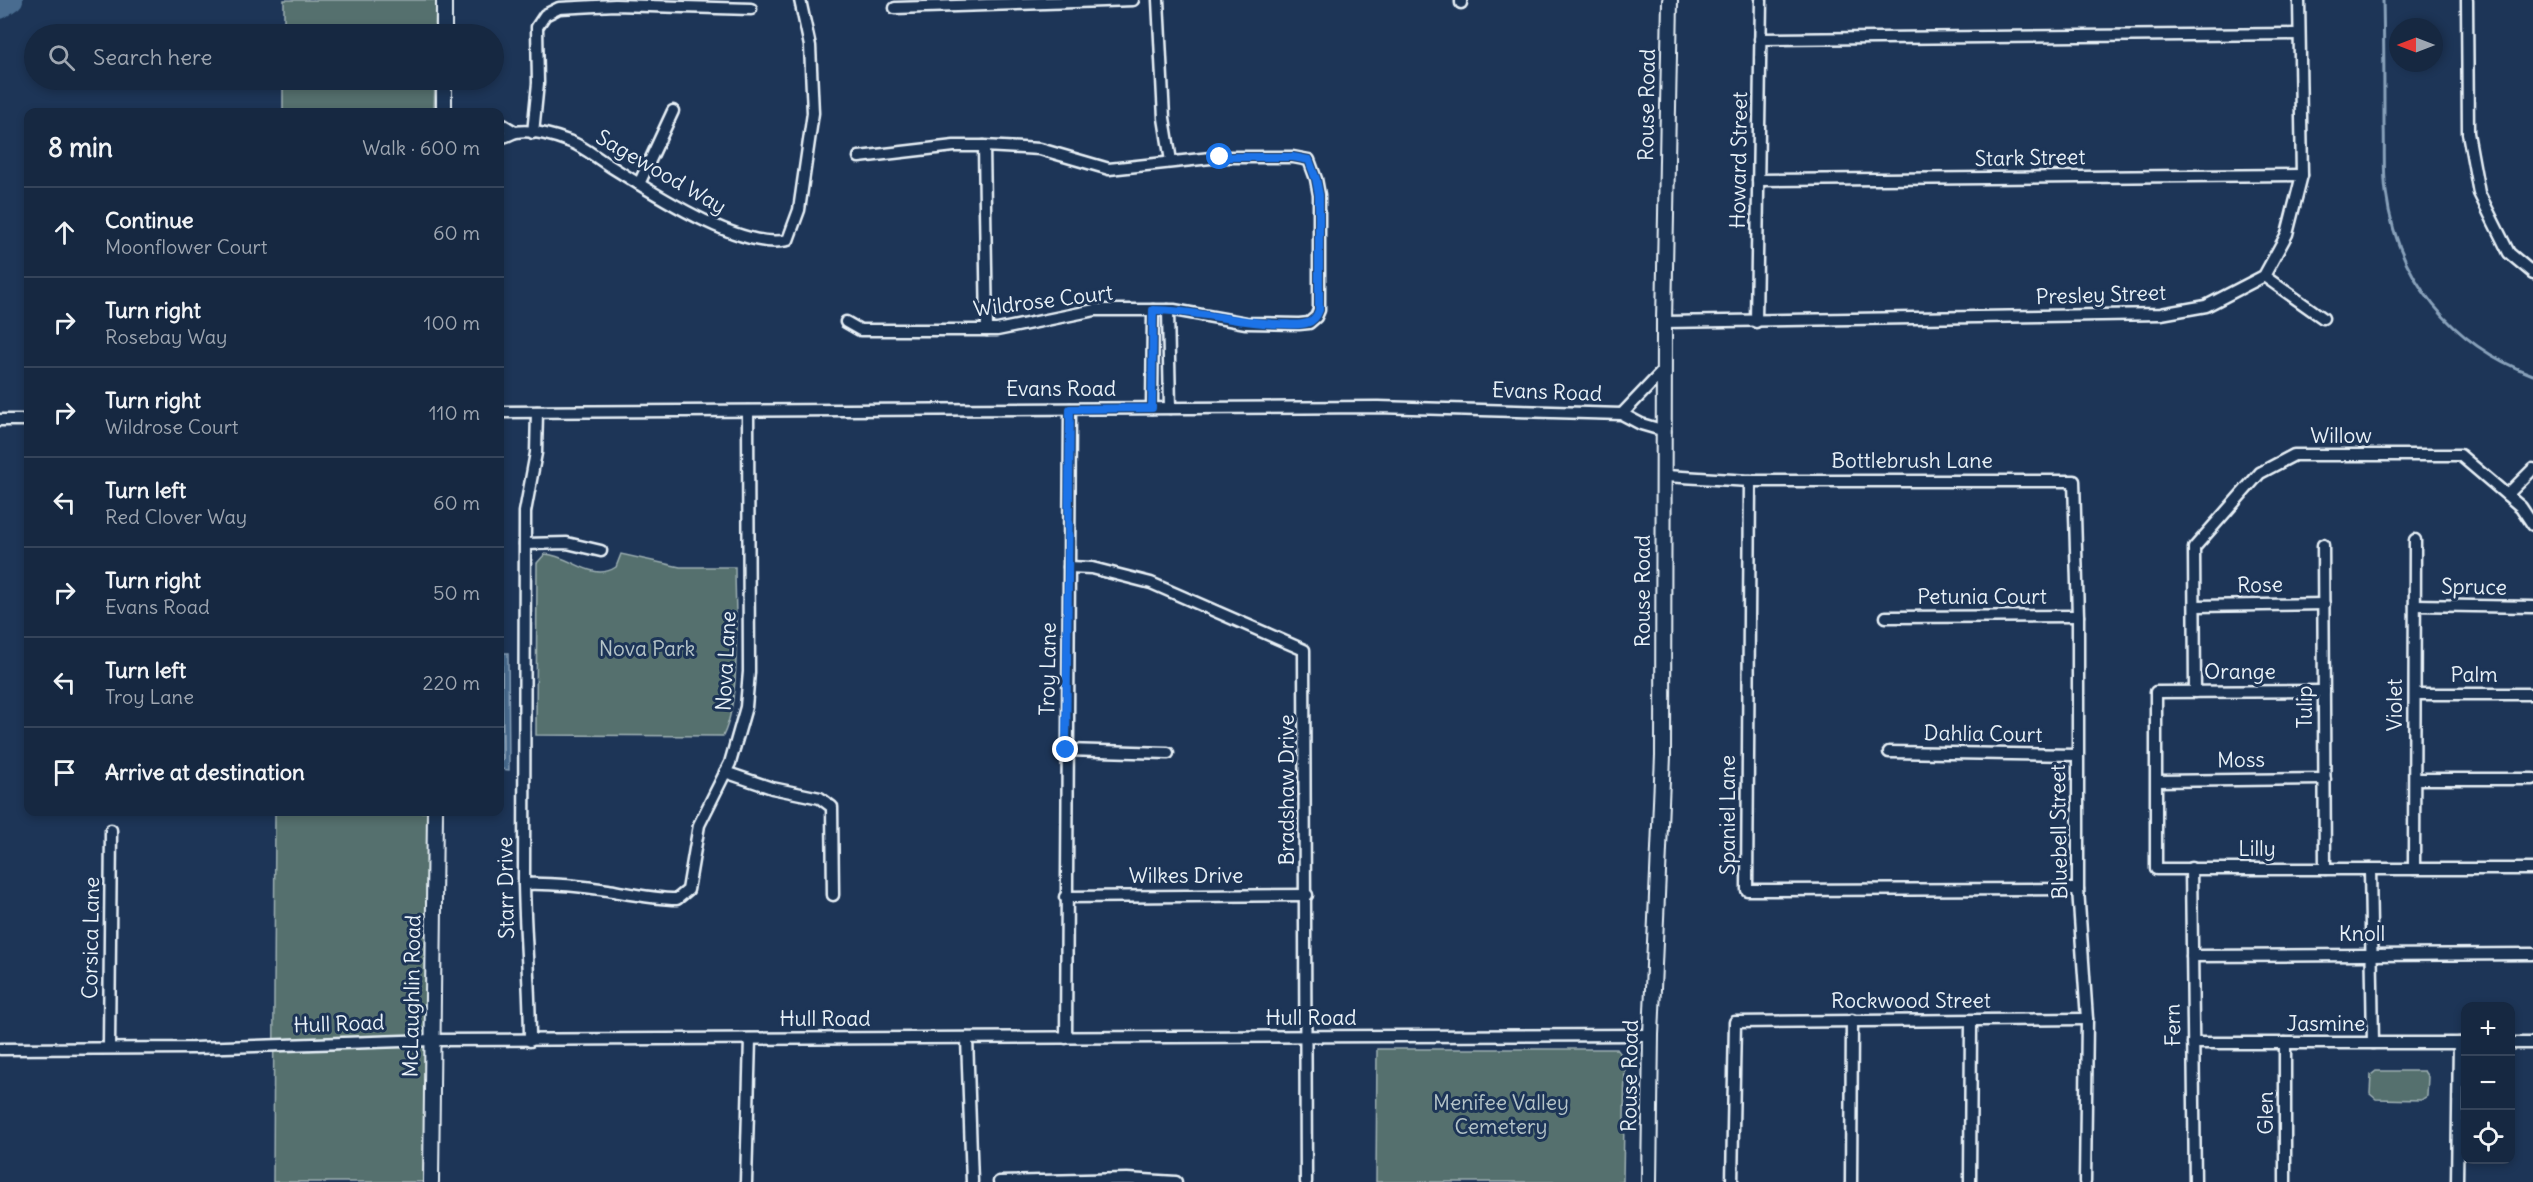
<!DOCTYPE html>
<html lang="en">
<head>
<meta charset="utf-8">
<style>
  :root { --surface:#162841; --page:#23344c; --text:#f1f3f6; --muted:#9ea6b1; --line:#35445a }
  body { margin:0; font-family:Delius,sans-serif; background:var(--page); color:var(--text) }
  .controls { position:absolute; right:18px; bottom:18px; display:grid; overflow:hidden; border-radius:12px; box-shadow:0 3px 9px #0003 }
  .controls button { width:54px; height:54px; display:grid; place-items:center; padding:0; border:0; border-bottom:2px solid var(--line); background:var(--surface); color:var(--text); font:30px sans-serif }
  .compass { position:absolute; left:2389px; top:18px; width:54px; height:54px; border-radius:50%; background:var(--surface); box-shadow:0 3px 9px #0003; rotate:270deg }
  .stop { position:absolute; width:18px; height:18px; margin:-14px; border:4px solid #1a73e8; border-radius:50%; background:#fff }
  .stop.end { background:#1a73e8; border-color:#fff; box-shadow:0 2px 6px #0008 }
  .list { margin:0; padding:0; list-style:none }
  h2 { display:flex; justify-content:space-between; align-items:center; height:78px; margin:0; padding:0 24px; font-size:26px }
  h2 small { font-size:20px; font-weight:400; color:var(--muted) }
  .list li { display:grid; grid-template-columns:39px 1fr auto; gap:18px; align-items:center; box-sizing:border-box; height:90px; padding:0 24px; border-top:2px solid var(--line) }
  .list b { display:block; font-size:22px; white-space:nowrap }
  .list p { margin:0; font-size:20px; white-space:nowrap; color:var(--muted) }
  .list em { font-size:20px; font-style:normal; color:var(--muted) }
  .icon { flex:none; width:33px; height:33px; fill:none; stroke:currentColor; stroke-width:2; stroke-linecap:round; stroke-linejoin:round }
  .map { position:relative; flex:none; width:2533px; height:1182px; overflow:hidden }
  .search { position:absolute; background:var(--surface); box-shadow:0 3px 9px #0003; left:24px; top:24px; width:480px; height:66px; display:flex; align-items:center; gap:15px; box-sizing:border-box; padding:0 21px; border-radius:33px; color:var(--muted); font-size:22px }
  .panel { position:absolute; background:var(--surface); box-shadow:0 3px 9px #0003; left:24px; top:108px; width:480px; height:708px; border-radius:12px }
  .map>svg:first-child { display:block }
  .green { fill:#55706e; stroke:#9eb0b3; stroke-width:1.5 }
  .water { fill:#486c90; stroke:#88a1ba; stroke-width:1.5 }
  .lines { fill:none; stroke-linecap:round; stroke-linejoin:round }
  .shore { stroke:#a8bcce; stroke-width:1.5 }
  .stream { stroke:#88a1ba; stroke-width:3 }
  .river { stroke:#486c90; stroke-width:20 }
  .minor-casing { stroke:#e8f1f8; stroke-width:15 }
  .tertiary-casing { stroke:#e8f1f8; stroke-width:18 }
  .minor { stroke:#1d3557; stroke-width:10 }
  .tertiary { stroke:#1d3557; stroke-width:14 }
  .route { stroke:#1a73e8; stroke-width:8 }
  .labels { text-anchor:middle; stroke-width:6; stroke-linejoin:round; paint-order:stroke }
  .street-label { font-size:21px; fill:#e8f1f8; stroke:#1d3557 }
  .park-label { font-size:21px; fill:#b5c4c8; stroke:#1d3557 }
</style>
</head>
<body>
<div class="map">
<svg width="2533" height="1182" viewBox="0 0 2533 1182">
  <rect width="100%" height="100%" fill="#1d3557"/>
  <filter id="ink" filterUnits="userSpaceOnUse"><feTurbulence type="fractalNoise" baseFrequency=".0167" numOctaves="2"/><feDisplacementMap in="SourceGraphic" scale="12" xChannelSelector="R" yChannelSelector="G"/><feConvolveMatrix kernelMatrix="1 2 1 2 8 2 1 2 1" color-interpolation-filters="sRGB"/></filter>
  <g filter="url(#ink)">
    <!-- green -->
    <g class="green">
      <polygon points="284,0 436,0 435,34 284,34"/>
      <polygon points="283,80 435,80 434,112 283,112"/>
      <path d="M545,554C570,555 592,583 616,567L621,554L680,567H735C735,611 742,698 723,736L536,735L537,563Z"/>
      <polygon points="275,812 428,812 424,1182 273,1182"/>
      <polygon points="1377,1049 1617,1049 1625,1060 1623,1182 1376,1182"/>
      <polygon points="2376,1071 2424,1071 2428,1077 2427,1096 2421,1100 2376,1099 2370,1094 2371,1075"/>
    </g>
    <!-- water -->
    <polygon class="water" points="500,653 508,653 509,770 500,769"/>
    <g class="lines">
      <!-- shore -->
      <polyline class="shore" points="500,659 502,662 503,760 500,763"/>
      <!-- stream -->
      <path class="stream" d="M2383,0C2384,41 2384,82 2384,124C2385,146 2383,170 2386,192C2397,279 2452,345 2533,375"/>
      <!-- river -->
      <polyline class="river" points="0,9 13,0"/>
      <defs>
        <g id="minor">
          <polyline points="1158,0 1164,118 1171,161"/>
          <polyline points="2467,0 2468,133 2479,193 2509,253 2533,273"/>
          <polyline points="1461,3 1461,0"/>
          <polyline points="895,8 1133,0"/>
          <polyline points="1760,39 2299,34"/>
          <polyline points="500,123 515,132"/>
          <polyline points="533,133 538,83 537,27 545,15 559,8 615,5 751,9"/>
          <path d="M500,137C507,138 510,133 516,132C532,129 556,136 571,142C584,147 597,158 610,166C650,191 742,252 788,240L799,210L813,113L810,46L800,0"/>
          <polyline points="984,146 987,330"/>
          <polyline points="1758,180 2302,175"/>
          <polyline points="639,184 673,111"/>
          <polyline points="2264,276 2323,318"/>
          <polyline points="1168,310 1170,408"/>
          <polyline points="846,322 860,330 997,330 1095,310 1174,310 1246,323 1299,324 1309,323 1316,317 1319,310 1319,195 1316,179 1309,160 1293,157 1220,157 1109,169 1040,149 984,146 954,146 859,157"/>
          <polyline points="1664,322 2161,314 2206,306 2264,276 2287,234 2302,175 2299,0"/>
          <polyline points="1756,322 1761,0"/>
          <polyline points="1152,408 1153,310"/>
          <polyline points="500,412 1378,407 1622,414 1641,424 1665,431"/>
          <polyline points="1622,414 1664,370"/>
          <polyline points="0,420 28,420"/>
          <polyline points="1665,476 1750,481 2074,481 2078,616 2078,889 2087,1019 2085,1182"/>
          <polyline points="1750,481 1747,890 2078,889"/>
          <polyline points="2507,495 2533,469"/>
          <polyline points="525,544 567,543 601,551"/>
          <polyline points="2323,545 2325,869"/>
          <polyline points="1069,567 1092,568 1151,583 1304,650 1306,1182"/>
          <polyline points="2415,605 2533,607"/>
          <polyline points="2196,606 2324,604"/>
          <polyline points="1886,617 2078,616"/>
          <polyline points="2324,691 2156,692 2156,869 2533,869"/>
          <polyline points="2195,692 2194,548 2260,473 2294,455 2460,455 2521,507 2533,525"/>
          <polyline points="2415,694 2533,694"/>
          <polyline points="1066,750 1168,753"/>
          <polyline points="1889,752 2077,755"/>
          <polyline points="725,772 772,788 820,798 832,807 833,895"/>
          <polyline points="2415,779 2533,779"/>
          <polyline points="2157,781 2325,779"/>
          <polyline points="2191,868 2195,1182"/>
          <polyline points="2370,869 2373,1043"/>
          <polyline points="2414,869 2415,540"/>
          <path d="M524,884C552,883 580,886 608,890C631,894 654,899 677,899L688,890L699,825L730,763L746,707L749,672L748,411"/>
          <polyline points="1065,897 1307,895"/>
          <polyline points="2192,956 2533,954"/>
          <polyline points="967,1038 972,1182"/>
          <polyline points="1066,1038 1070,409"/>
          <path d="M530,1041C530,989 525,937 524,884L525,512L536,453L537,412"/>
          <polyline points="2193,1043 2466,1043"/>
          <polyline points="2285,1043 2285,1182"/>
          <polyline points="2510,1043 2533,1043"/>
          <polyline points="109,1047 111,830"/>
          <polyline points="0,1049 194,1048 432,1040 1651,1035"/>
          <polyline points="746,1182 750,1039"/>
          <polyline points="999,1182 1127,1179 1176,1182"/>
          <polyline points="1732,1182 1735,1022 2087,1019"/>
          <polyline points="1851,1182 1852,1020"/>
          <polyline points="1970,1182 1971,1022"/>
          <polyline points="2457,1182 2459,1043"/>
        </g>
        <g id="tertiary">
          <polyline points="444,0 444,34"/>
          <polyline points="444,80 444,112"/>
          <polyline points="431,1182 435,812"/>
          <polyline points="1649,1182 1651,1035 1663,756 1664,322 1670,0"/>
        </g>
      </defs>
      <!-- minor casing -->
      <use href="#minor" class="minor-casing"/>
      <!-- tertiary casing -->
      <use href="#tertiary" class="tertiary-casing"/>
      <!-- minor -->
      <use href="#minor" class="minor"/>
      <!-- tertiary -->
      <use href="#tertiary" class="tertiary"/>
    </g>
  </g>
  <g class="lines" filter="url(#ink)">
    <!-- route -->
    <path class="route" d="M1066,750L1070,409L1152,408L1153,310C1196,310 1236,323 1279,324C1288,324 1298,326 1307,323C1314,321 1317,316 1319,310V195L1316,179L1309,160L1293,157H1220"/>
  </g>
  <g class="labels">
    <!-- street labels -->
    <g class="street-label">
      <text transform="translate(1647 105) rotate(-89)" y="7">Rouse Road</text>
      <text transform="translate(2030 158) rotate(-1)" y="7">Stark Street</text>
      <text transform="translate(1739 160) rotate(-89)" y="7">Howard Street</text>
      <text transform="translate(661 172) rotate(30)" y="7">Sagewood Way</text>
      <text transform="translate(2101 295) rotate(-2)" y="7">Presley Street</text>
      <text transform="translate(1043 301) rotate(-7)" y="7">Wildrose Court</text>
      <text x="1061" y="396">Evans Road</text>
      <text transform="translate(1547 392) rotate(2)" y="7">Evans Road</text>
      <text x="2341" y="443">Willow</text>
      <text x="1912" y="468">Bottlebrush Lane</text>
      <text transform="translate(2260 585) rotate(-1)" y="7">Rose</text>
      <text transform="translate(2474 587) rotate(1)" y="7">Spruce</text>
      <text transform="translate(1643 591) rotate(-90)" y="7">Rouse Road</text>
      <text x="1982" y="604">Petunia Court</text>
      <text transform="translate(726 661) rotate(-87)" y="7">Nova Lane</text>
      <text transform="translate(1048 669) rotate(-89)" y="7">Troy Lane</text>
      <text x="2240" y="679">Orange</text>
      <text x="2474" y="682">Palm</text>
      <text transform="translate(2395 705) rotate(-90)" y="7">Violet</text>
      <text transform="translate(2305 707) rotate(-90)" y="7">Tulip</text>
      <text transform="translate(1983 734) rotate(1)" y="7">Dahlia Court</text>
      <text transform="translate(2241 760) rotate(-1)" y="7">Moss</text>
      <text transform="translate(1287 790) rotate(-90)" y="7">Bradshaw Drive</text>
      <text transform="translate(1728 815) rotate(-90)" y="7">Spaniel Lane</text>
      <text transform="translate(2059 832) rotate(-91)" y="7">Bluebell Street</text>
      <text x="2257" y="856">Lilly</text>
      <text x="1186" y="883">Wilkes Drive</text>
      <text transform="translate(506 888) rotate(-91)" y="7">Starr Drive</text>
      <text x="2362" y="941">Knoll</text>
      <text transform="translate(91 938) rotate(-89)" y="7">Corsica Lane</text>
      <text transform="translate(412 996) rotate(-89)" y="7">McLaughlin Road</text>
      <text x="1911" y="1008">Rockwood Street</text>
      <text x="1311" y="1025">Hull Road</text>
      <text x="825" y="1026">Hull Road</text>
      <text transform="translate(339 1024) rotate(-2)" y="7">Hull Road</text>
      <text x="2326" y="1031">Jasmine</text>
      <text transform="translate(2173 1025) rotate(-91)" y="7">Fern</text>
      <text transform="translate(1630 1076) rotate(-89)" y="7">Rouse Road</text>
      <text transform="translate(2266 1113) rotate(-90)" y="7">Glen</text>
    </g>
    <!-- park labels -->
    <g class="park-label">
      <text x="647" y="656">Nova Park</text>
      <text x="1501" y="1110">Menifee Valley<tspan x="1501" dy="24">Cemetery</tspan></text>
    </g>
  </g>
</svg>
<div class="controls">
<button>+</button>
<button>−</button>
<button><svg class="icon" aria-label="locate" viewBox="0 0 24 24"><circle cx="12" cy="12" r="6"/><path d="M12 2v4M12 18v4M2 12h4M18 12h4"/></svg></button>
</div>
<svg class="compass" viewBox="-18 -18 36 36"><path d="M0-13l5 13h-10z" fill="#e53935"/><path d="M0 13l5-13h-10z" fill="#9ea6b1"/></svg>
<div class="stop" style="left:1220px;top:157px"></div>
<div class="stop end" style="left:1066px;top:750px"></div>
<div class="search"><svg class="icon" aria-label="search" viewBox="0 0 24 24"><circle cx="10" cy="10" r="6"/><path d="M15 15l6 6"/></svg>Search here</div>
<section class="panel">
<h2>8 min<small>Walk · 600 m</small></h2>
<ul class="list">
<li><svg class="icon" aria-label="ahead" viewBox="0 0 24 24"><path d="M12 20V5M6 11l6-6 6 6"/></svg><div><b>Continue</b><p>Moonflower Court</p></div><em>60 m</em></li>
<li><svg class="icon" aria-label="right" viewBox="0 0 24 24"><path d="M7 20v-9h11M14 6l5 5-5 5"/></svg><div><b>Turn right</b><p>Rosebay Way</p></div><em>100 m</em></li>
<li><svg class="icon" aria-label="right" viewBox="0 0 24 24"><path d="M7 20v-9h11M14 6l5 5-5 5"/></svg><div><b>Turn right</b><p>Wildrose Court</p></div><em>110 m</em></li>
<li><svg class="icon" aria-label="left" viewBox="0 0 24 24"><path d="M17 20v-9H6M10 6l-5 5 5 5"/></svg><div><b>Turn left</b><p>Red Clover Way</p></div><em>60 m</em></li>
<li><svg class="icon" aria-label="right" viewBox="0 0 24 24"><path d="M7 20v-9h11M14 6l5 5-5 5"/></svg><div><b>Turn right</b><p>Evans Road</p></div><em>50 m</em></li>
<li><svg class="icon" aria-label="left" viewBox="0 0 24 24"><path d="M17 20v-9H6M10 6l-5 5 5 5"/></svg><div><b>Turn left</b><p>Troy Lane</p></div><em>220 m</em></li>
<li><svg class="icon" aria-label="arrive" viewBox="0 0 24 24"><path d="M6 21V4h12l-3 4 3 4H6"/></svg><div><b>Arrive at destination</b></div></li>
</ul>
</section>
</div>
</body>
</html>
